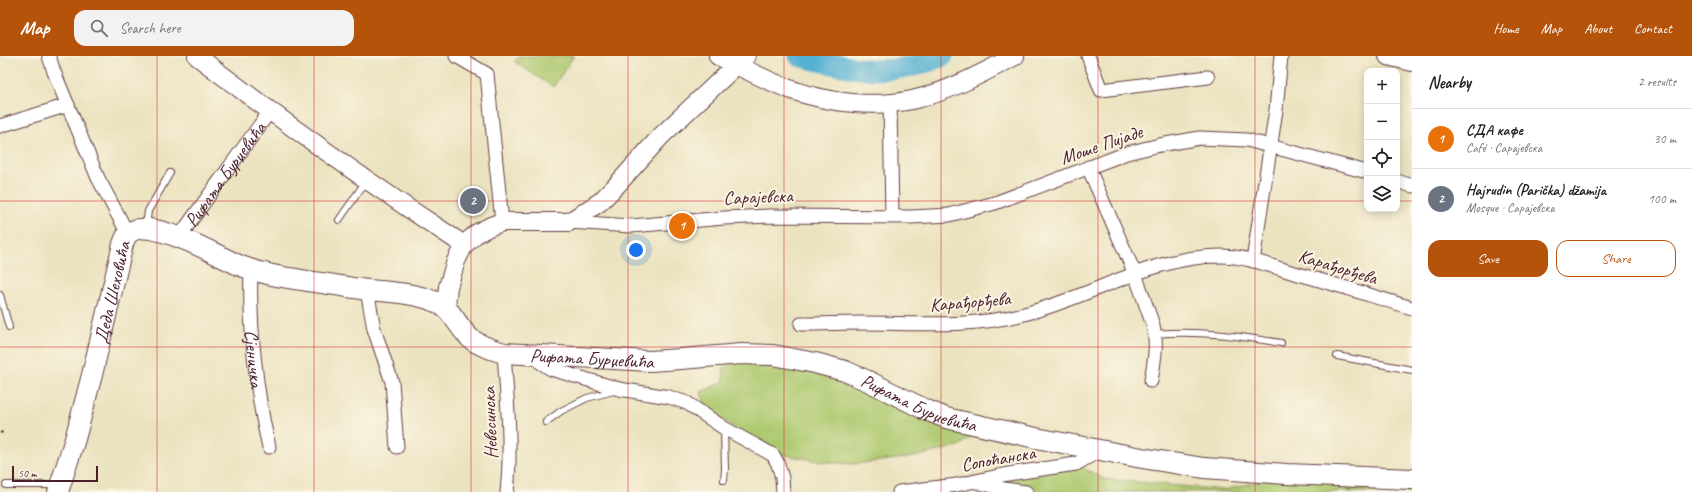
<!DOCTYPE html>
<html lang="en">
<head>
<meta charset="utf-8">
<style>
  :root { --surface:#fff; --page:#f2f2f2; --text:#202124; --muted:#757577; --line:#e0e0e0; --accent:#b45309 }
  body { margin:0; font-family:Caveat,sans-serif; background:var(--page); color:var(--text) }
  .controls { position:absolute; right:12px; top:12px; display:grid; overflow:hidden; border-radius:8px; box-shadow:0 2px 10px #0003 }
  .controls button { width:36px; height:36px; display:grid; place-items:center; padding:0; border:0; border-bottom:1px solid var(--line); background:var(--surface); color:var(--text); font:20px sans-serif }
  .scale { position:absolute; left:12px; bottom:10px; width:86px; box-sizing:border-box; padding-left:4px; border:2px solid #4a1f2b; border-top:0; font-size:11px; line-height:14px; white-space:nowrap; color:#4a1f2b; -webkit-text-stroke:3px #fcf5e5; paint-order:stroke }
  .you { position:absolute; left:636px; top:194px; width:14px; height:14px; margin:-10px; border:3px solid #fff; border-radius:50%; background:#1a73e8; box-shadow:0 0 0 6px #1a73e833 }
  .badge { display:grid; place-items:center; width:26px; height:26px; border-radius:50%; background:var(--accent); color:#fff; font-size:13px; font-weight:700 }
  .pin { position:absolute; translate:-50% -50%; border:2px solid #fff; box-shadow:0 1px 4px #0006 }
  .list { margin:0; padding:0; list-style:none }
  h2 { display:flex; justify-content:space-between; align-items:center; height:52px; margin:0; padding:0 16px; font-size:17px }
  h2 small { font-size:13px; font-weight:400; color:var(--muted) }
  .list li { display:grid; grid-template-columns:26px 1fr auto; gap:12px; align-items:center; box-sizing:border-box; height:60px; padding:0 16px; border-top:1px solid var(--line) }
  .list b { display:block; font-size:15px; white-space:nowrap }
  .list p { margin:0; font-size:13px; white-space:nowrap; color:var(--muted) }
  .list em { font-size:13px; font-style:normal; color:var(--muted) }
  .actions { display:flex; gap:8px; padding:12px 16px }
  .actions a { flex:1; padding:9px 0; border:1px solid var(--accent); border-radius:12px; text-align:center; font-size:14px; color:var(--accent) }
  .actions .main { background:var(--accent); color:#fff }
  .icon { flex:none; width:22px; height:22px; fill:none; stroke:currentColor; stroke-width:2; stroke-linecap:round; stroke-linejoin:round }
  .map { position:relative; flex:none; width:1412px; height:436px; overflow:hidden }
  header { display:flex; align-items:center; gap:24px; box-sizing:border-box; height:56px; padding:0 20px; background:var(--accent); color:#fff }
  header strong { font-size:19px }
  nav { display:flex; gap:22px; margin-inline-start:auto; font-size:14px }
  .search { width:280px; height:36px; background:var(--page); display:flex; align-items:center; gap:10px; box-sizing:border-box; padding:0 14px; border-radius:12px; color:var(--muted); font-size:15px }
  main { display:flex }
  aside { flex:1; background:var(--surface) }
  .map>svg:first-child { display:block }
  .green { fill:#aec96f; stroke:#7c744d }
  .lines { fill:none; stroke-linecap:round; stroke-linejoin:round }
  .river { stroke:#55b1d3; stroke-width:21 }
  .lane-casing { stroke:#623c41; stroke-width:8 }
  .street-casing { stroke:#623c41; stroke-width:15 }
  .secondary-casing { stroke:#623c41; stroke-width:20 }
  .primary-casing { stroke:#623c41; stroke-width:22 }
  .path { stroke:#623c41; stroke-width:2; stroke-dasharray:3 3; stroke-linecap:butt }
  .lane { stroke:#fff; stroke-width:6 }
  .street { stroke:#fff; stroke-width:13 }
  .secondary { stroke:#fff; stroke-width:18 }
  .primary { stroke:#fff; stroke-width:20 }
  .grid { fill:none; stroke:#d62828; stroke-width:1; stroke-opacity:0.55 }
  .labels { text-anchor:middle; stroke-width:4; stroke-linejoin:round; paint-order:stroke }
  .street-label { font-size:19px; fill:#4a1f2b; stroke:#fcf5e5 }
</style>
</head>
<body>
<header>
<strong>Map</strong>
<div class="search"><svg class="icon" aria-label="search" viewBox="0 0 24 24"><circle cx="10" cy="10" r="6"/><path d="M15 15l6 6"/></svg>Search here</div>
<nav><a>Home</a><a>Map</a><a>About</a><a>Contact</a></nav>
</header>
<main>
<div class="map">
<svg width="1412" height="436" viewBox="0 0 1412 436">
  <rect width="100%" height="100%" fill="#fcf5e5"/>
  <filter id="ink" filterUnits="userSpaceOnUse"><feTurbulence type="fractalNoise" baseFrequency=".025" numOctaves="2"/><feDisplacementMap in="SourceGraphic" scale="8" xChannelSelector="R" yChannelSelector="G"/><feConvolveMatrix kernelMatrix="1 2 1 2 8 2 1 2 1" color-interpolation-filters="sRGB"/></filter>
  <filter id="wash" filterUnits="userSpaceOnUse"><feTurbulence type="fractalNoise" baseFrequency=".012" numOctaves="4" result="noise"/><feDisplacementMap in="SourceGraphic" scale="16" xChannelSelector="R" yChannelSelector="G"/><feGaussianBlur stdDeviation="0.9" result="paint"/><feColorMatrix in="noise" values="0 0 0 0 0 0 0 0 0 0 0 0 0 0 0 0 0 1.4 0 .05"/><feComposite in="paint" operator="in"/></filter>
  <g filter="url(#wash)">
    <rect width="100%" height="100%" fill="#ebe3c0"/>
    <!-- green -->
    <g class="green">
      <polygon points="519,0 574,0 553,31 515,6"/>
      <polygon points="762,298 985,371 959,390 914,401 854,408 824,406 780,398 746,379 707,353 701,336 723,326 725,300"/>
      <polygon points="1076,408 1104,423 1224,434 1287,418 1412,423 1412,436 1009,436 1008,418"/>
    </g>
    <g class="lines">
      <!-- river -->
      <path class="river" d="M799,0C849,13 892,23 943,0"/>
    </g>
  </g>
  <g filter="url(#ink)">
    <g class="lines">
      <defs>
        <g id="lane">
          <polyline points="339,164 366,125"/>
          <polyline points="146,171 148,155 170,117"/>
          <polyline points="0,239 9,271"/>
          <path d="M1155,278C1198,274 1239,280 1281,287"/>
          <polyline points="1337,300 1412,314"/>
          <polyline points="546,366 561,355 587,342 614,335"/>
          <polyline points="724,372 725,413 724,424"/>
          <polyline points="6,429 56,429"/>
        </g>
        <g id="street">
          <polyline points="49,0 54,16 98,122 128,178"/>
          <polyline points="456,0 487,18 502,166"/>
          <polyline points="1088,0 1101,34 1208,21"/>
          <polyline points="890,47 892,160"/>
          <polyline points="0,70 68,49"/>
          <path d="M1088,111L1135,218L1153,269C1158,287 1154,306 1151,325"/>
          <polyline points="1397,125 1412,130"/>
          <polyline points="569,166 631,170 724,162 769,160 912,161 949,159 995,147 1127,97 1160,89 1200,82 1247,84 1367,116"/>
          <path id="s1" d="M179,181L270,55"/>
          <polyline points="1253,205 1276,54 1281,0"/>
          <path id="s2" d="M251,214C249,269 256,337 269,391"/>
          <polyline points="367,234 374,273 392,326 397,391"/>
          <path d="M801,268C822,268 843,267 864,267C918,267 971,272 1024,258C1090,242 1151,200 1220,200C1244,200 1268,209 1291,216C1332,227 1372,240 1412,252"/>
          <path d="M504,297C507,343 512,390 507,436"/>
          <polyline points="535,298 540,306 551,313 619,333 669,341 687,347 724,372 773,399 778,408 782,422 783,436"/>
          <polyline points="976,426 1004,433 1026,436"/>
          <polyline points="899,436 957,429 1008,418 1076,408 1101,394"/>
        </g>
        <g id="secondary">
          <path d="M197,0C284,67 373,130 464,189"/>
          <path d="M718,0C743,12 767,25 792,34C829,47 874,52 912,44C948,36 983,17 1015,0"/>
          <polyline points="1388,0 1412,6"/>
          <polyline points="446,250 448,231 456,205 464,189 477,177 491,170 502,166 569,166 600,146 615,131 661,80 746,0"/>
        </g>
        <g id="primary">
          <path id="s3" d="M58,436L75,383L92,319L123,188C124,185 126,180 128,178C148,158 219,201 241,210C264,219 289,222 314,226C332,228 350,232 368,234C390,236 413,237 434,245C452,251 457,271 471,283C480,290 493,294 504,297L650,305L681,303L741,298L773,299L815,307L845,315L868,325L924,353L946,362L1036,382L1142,402L1204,412L1287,418L1412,423"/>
        </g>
      </defs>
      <!-- lane casing -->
      <use href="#lane" class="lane-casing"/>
      <!-- street casing -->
      <use href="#street" class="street-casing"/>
      <!-- secondary casing -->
      <use href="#secondary" class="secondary-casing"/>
      <!-- primary casing -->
      <use href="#primary" class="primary-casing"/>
      <!-- path -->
      <polyline class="path" points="0,377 3,376"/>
      <!-- lane -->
      <use href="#lane" class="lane"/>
      <!-- street -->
      <use href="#street" class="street"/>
      <!-- secondary -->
      <use href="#secondary" class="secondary"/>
      <!-- primary -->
      <use href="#primary" class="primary"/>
    </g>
  </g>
  <!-- grid -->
  <path class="grid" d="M157,0V436M314,0V436M471,0V436M628,0V436M784,0V436M941,0V436M1098,0V436M1255,0V436M0,145H1367M1397,145H1412M0,291H1412"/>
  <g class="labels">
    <!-- street labels -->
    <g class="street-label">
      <text transform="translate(1101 88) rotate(-19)" y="7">Моше Пијаде</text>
      <text dy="7" stroke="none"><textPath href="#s1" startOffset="78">Рифата Бурџевића</textPath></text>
      <text transform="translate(758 140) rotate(-2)" y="7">Сарајевска</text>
      <text transform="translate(1338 210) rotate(17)" y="7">Карађорђева</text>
      <text dy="7" stroke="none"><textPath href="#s3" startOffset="207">Деда Шеховића</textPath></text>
      <text transform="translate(970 245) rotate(-5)" y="7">Карађорђева</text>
      <text dy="7" stroke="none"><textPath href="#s3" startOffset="764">Рифата Бурџевића</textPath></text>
      <text dy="7" stroke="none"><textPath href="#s2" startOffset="89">Сјеничка</textPath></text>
      <text dy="7" stroke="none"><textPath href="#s3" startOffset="1100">Рифата Бурџевића</textPath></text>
      <text transform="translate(489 367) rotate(-92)" y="7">Невесинска</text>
      <text transform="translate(998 402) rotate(-10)" y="7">Сопоћанска</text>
    </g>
  </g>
</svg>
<div class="controls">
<button>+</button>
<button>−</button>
<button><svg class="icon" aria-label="locate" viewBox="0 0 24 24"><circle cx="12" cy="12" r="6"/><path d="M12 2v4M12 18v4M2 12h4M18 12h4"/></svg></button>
<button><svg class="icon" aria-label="layers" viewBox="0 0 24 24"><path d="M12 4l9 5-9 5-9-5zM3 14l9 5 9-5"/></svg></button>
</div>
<div class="scale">50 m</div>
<div class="you"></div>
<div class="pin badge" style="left:682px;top:170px;background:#e8710a">1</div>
<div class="pin badge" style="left:473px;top:145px;background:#6b7280">2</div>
</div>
<aside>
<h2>Nearby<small>2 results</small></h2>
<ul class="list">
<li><span class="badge" style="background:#e8710a">1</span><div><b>СДА кафе</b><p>Café · Сарајевска</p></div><em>30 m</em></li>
<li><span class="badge" style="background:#6b7280">2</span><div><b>Hajrudin (Parička) džamija</b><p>Mosque · Сарајевска</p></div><em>100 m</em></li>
</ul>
<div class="actions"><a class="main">Save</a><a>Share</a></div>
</aside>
</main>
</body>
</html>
